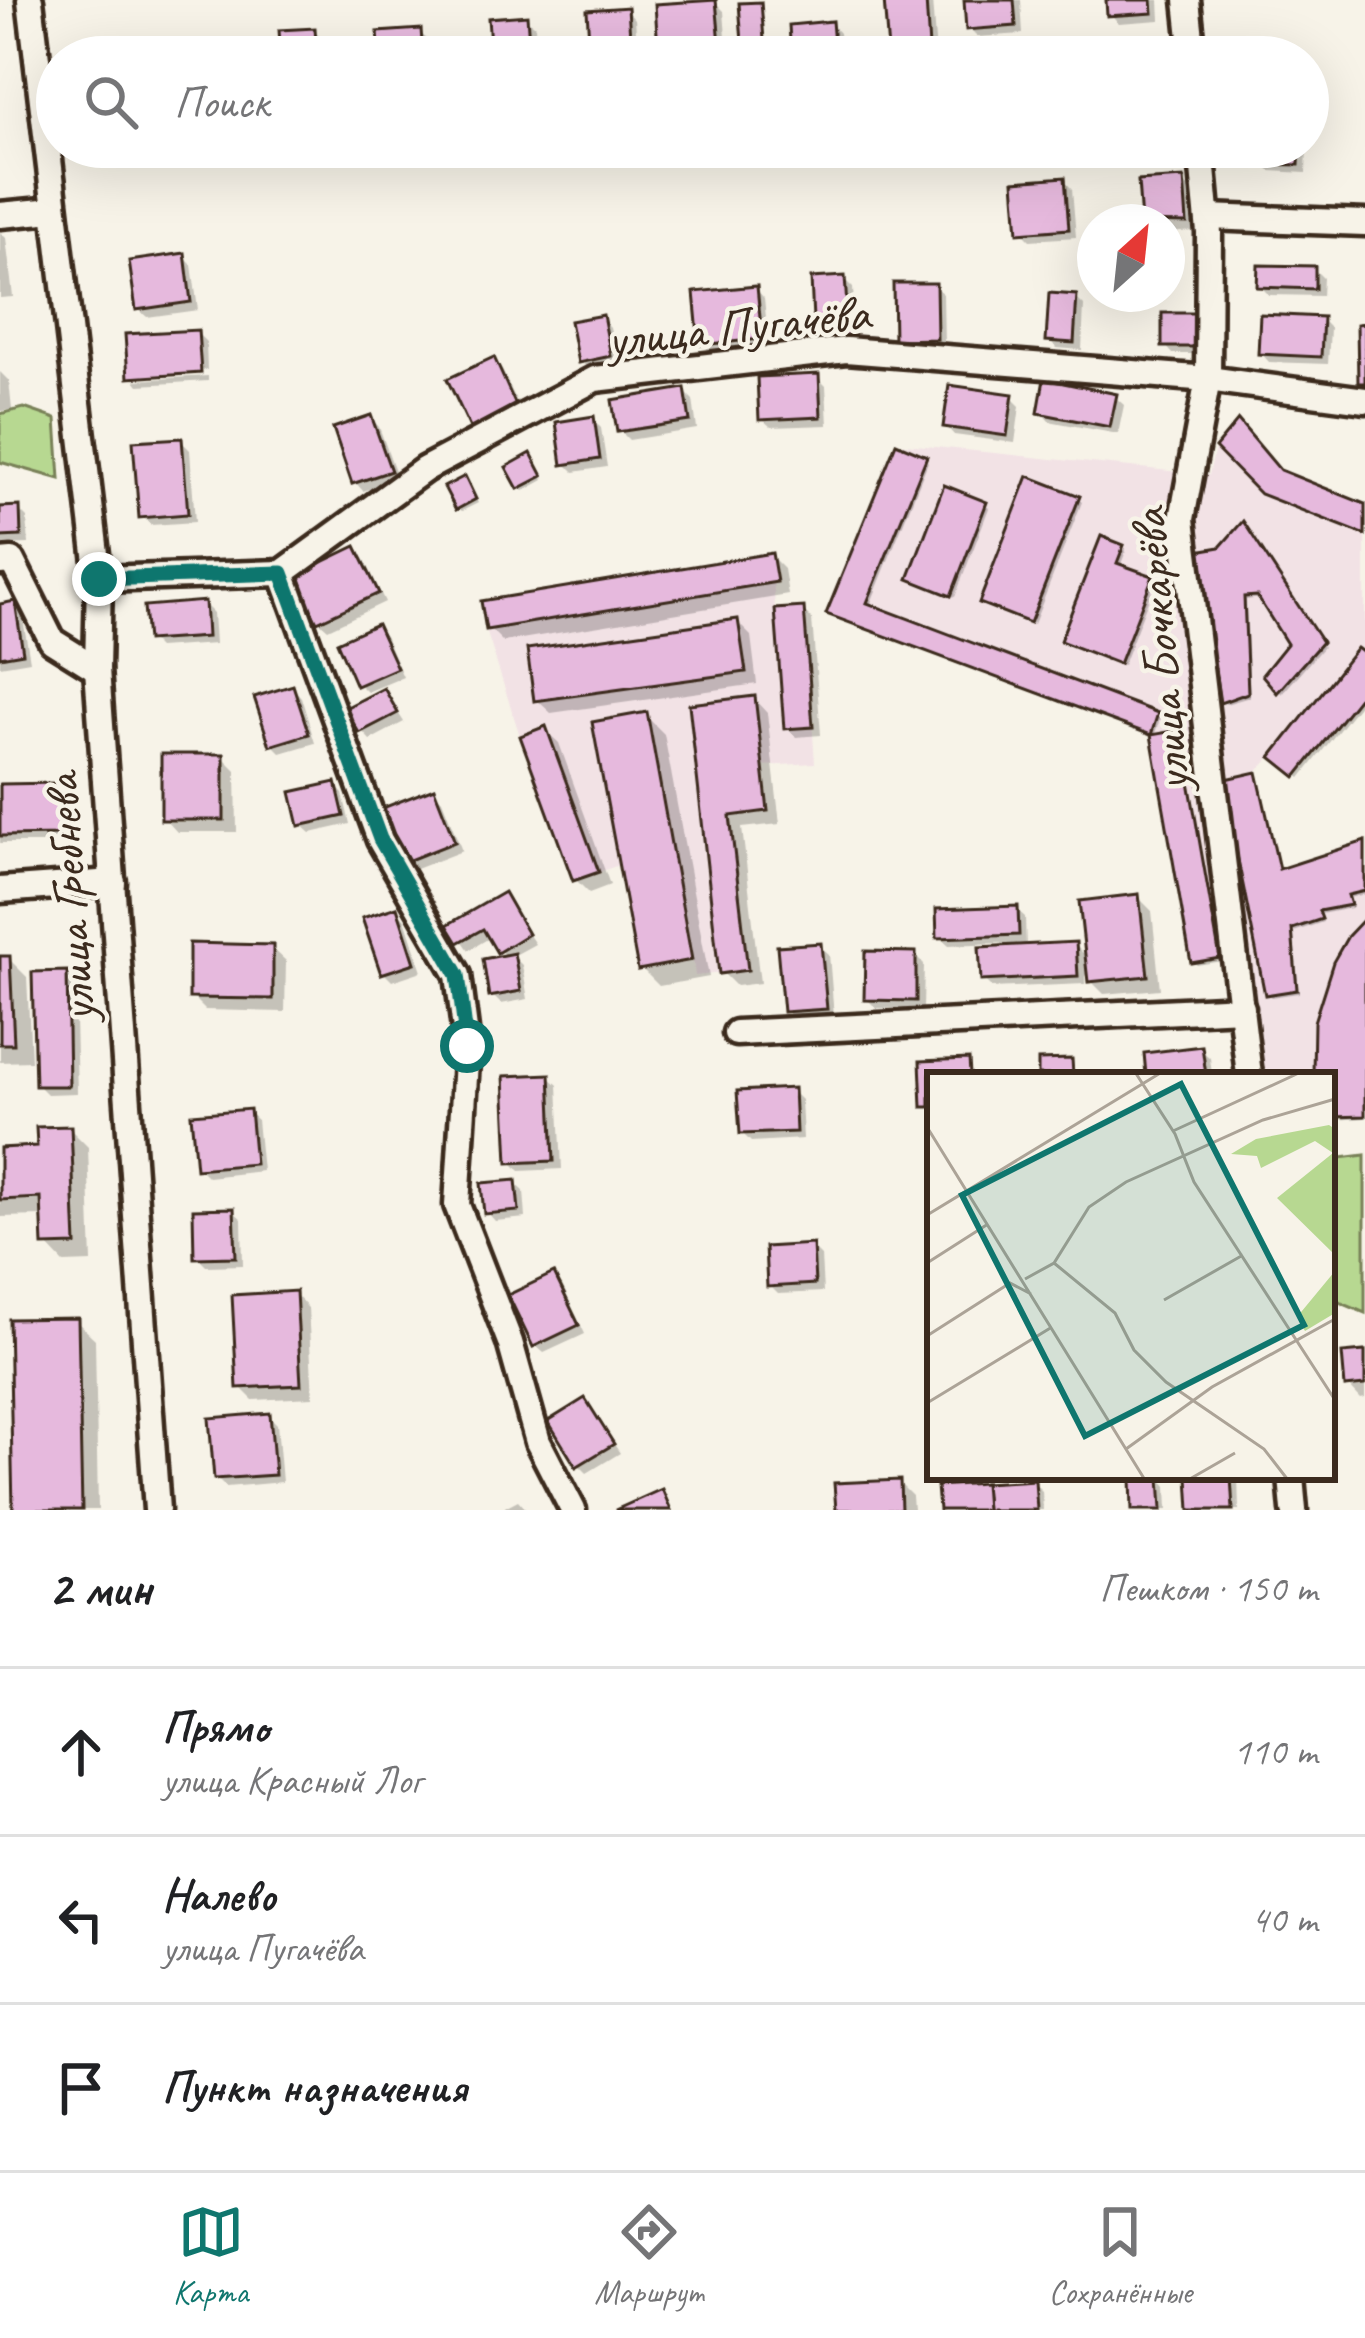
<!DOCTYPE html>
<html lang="ru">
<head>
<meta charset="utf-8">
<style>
  :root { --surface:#fff; --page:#f6f6f6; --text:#202124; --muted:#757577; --line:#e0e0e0; --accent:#0f766e }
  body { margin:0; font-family:Caveat,sans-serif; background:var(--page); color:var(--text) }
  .compass { position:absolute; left:1077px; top:204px; width:108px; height:108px; border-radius:50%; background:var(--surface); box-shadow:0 12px 48px #0002; rotate:27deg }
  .stop { position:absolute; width:36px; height:36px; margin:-27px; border:9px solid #0f766e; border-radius:50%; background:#fff }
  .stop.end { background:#0f766e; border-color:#fff; box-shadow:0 3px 12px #0008 }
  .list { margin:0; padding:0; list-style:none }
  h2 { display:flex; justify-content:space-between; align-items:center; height:156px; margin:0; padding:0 48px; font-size:51px }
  h2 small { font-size:39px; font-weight:400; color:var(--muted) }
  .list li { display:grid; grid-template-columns:78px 1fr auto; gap:36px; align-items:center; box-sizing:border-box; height:168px; padding:0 48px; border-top:3px solid var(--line) }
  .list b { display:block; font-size:45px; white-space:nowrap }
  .list p { margin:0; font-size:39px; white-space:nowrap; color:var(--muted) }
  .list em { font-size:39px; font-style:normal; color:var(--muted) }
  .icon { flex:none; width:66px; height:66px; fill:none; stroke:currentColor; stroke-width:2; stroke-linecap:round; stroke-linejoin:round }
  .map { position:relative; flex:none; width:1365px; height:1510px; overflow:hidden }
  .search { position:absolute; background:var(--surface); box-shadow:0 12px 48px #0002; left:36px; right:36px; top:36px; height:132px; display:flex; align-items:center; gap:30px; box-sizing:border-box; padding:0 42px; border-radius:66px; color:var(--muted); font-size:45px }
  .sheet { height:660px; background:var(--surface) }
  nav { display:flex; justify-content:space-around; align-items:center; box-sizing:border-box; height:168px; border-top:3px solid var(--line); background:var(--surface); font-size:33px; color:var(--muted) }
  nav a { display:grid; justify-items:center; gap:6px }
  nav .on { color:var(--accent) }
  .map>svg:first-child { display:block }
  .built { fill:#f2e2e5 }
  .green { fill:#b7d891; stroke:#798158; stroke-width:3 }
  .shadow { fill:#0003 }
  .building { fill:#e6b9dd; stroke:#3b2a1e; stroke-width:3 }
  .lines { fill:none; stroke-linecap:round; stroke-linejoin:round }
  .minor-casing { stroke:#3b2a1e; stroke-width:33 }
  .minor { stroke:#f7f3e8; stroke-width:24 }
  .route { stroke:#0f766e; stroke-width:15 }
  .labels { text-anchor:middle; stroke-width:9; stroke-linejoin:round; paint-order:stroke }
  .street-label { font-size:51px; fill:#3b2a1e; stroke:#f7f3e8 }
  .inset-road { fill:none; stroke:#aca397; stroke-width:3 }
  .view { fill:#0f766e; fill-opacity:0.15; stroke:#0f766e; stroke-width:6 }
  .inset-edge { fill:none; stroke:#3b2a1e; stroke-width:6 }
</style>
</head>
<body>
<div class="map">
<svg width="1365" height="1510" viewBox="0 0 1365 1510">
  <rect width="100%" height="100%" fill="#f7f3e8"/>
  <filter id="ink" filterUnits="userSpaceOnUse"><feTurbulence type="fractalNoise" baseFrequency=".00833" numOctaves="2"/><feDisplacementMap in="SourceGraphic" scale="24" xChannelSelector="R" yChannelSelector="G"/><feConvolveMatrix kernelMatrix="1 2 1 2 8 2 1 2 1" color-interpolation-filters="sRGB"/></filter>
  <g filter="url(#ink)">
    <!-- built -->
    <g class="built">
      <polygon points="1238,420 1280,470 1365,504 1365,690 1296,777 1271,757 1257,772 1279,868 1365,841 1365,1116 1332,1117 1332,1075 1263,1075 1246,954 1191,963 1151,735 826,614 896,443 1209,475 1215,448"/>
      <polygon points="772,553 775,609 804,607 815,763 763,766 768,811 731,816 748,970 695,976 693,961 619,865 573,881 520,736 486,630 481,601"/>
    </g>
    <!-- green -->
    <g class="green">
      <polygon points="24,408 56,419 60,479 0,462 0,414"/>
      <polygon points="1365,1155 1365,1313 1332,1299 1332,1159"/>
    </g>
    <!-- shadow -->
    <g class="shadow">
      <polygon points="887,0 932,0 936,55 898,57 890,49"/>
      <polygon points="967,0 1021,0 1023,34 977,37 969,29"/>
      <polygon points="1109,0 1159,0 1160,20 1119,23 1110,14"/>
      <polygon points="715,2 724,11 727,52 670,56 661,47"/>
      <polygon points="760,5 766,43 748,44 745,41"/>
      <polygon points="627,10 635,19 638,57 595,57 593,55"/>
      <polygon points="526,18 535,26 537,57 494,57"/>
      <polygon points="831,24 839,33 841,57 794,57"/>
      <polygon points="314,31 322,39 324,57 284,57"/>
      <polygon points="419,32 428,40 429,57 383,57"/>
      <polygon points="1262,147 1307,147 1306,173 1270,171 1261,163"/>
      <polygon points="1064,180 1072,189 1076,237 1030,240 1021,231"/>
      <polygon points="1183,181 1191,190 1194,231 1167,233 1167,222"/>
      <polygon points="0,232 6,238 13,297 0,298"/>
      <polygon points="184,257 192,265 198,310 147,317 138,309"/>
      <polygon points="1314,269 1323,278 1322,296 1269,295 1260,286"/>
      <polygon points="844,279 853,288 856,346 826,348 817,339"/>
      <polygon points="934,286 943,294 944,346 905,347 897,338"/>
      <polygon points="756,289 764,298 769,347 711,352 702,344"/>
      <polygon points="1076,298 1084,306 1082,350 1057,348 1049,340"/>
      <polygon points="1165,316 1207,354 1173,354 1165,345"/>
      <polygon points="602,318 610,327 618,364 589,370 581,361"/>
      <polygon points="1322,320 1330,328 1328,364 1269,362 1261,353"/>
      <polygon points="197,333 206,342 207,370 135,374 135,380 131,377"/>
      <polygon points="493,361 502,370 524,417 482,437 473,428"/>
      <polygon points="0,372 9,381 12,410 0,411"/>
      <polygon points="208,376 208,381 139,385 135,380"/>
      <polygon points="817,377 826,386 828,425 771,427 762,419"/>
      <polygon points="684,391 693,400 697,429 629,440 620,431"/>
      <polygon points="1011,397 1020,406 1015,443 954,435 946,426"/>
      <polygon points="1115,397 1124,405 1118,434 1049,421 1041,412"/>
      <polygon points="371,418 379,427 398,479 363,491 355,482"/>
      <polygon points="593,420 601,428 607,467 574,472 565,463"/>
      <polygon points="181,441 190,450 195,522 151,525 142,516"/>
      <polygon points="925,459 928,462 869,608 1157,715 1160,719 1154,736 830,614"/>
      <polygon points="534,460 544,480 524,491 520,487"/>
      <polygon points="468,483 478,503 462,511 458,508"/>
      <polygon points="1078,499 1082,502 1034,624 986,606"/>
      <polygon points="985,505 989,508 955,597 915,581"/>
      <polygon points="0,510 19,510 27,518 29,544 0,545"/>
      <polygon points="1246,528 1323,647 1282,694 1266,675 1291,644 1262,598 1246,600 1250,697 1226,704 1223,701 1221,549"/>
      <polygon points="1123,547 1126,551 1120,567 1155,582 1123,665 1067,644"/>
      <polygon points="355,549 364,558 385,602 328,629 319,621"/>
      <polygon points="771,556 784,569 788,595 503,642 489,628"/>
      <polygon points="204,604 213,613 215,644 158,648 150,640"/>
      <polygon points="14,605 22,613 30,661 0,666 0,607"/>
      <polygon points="803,610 812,619 821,735 796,737 787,728"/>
      <polygon points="737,622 751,636 757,684 551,713 537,700"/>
      <polygon points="376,628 385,636 403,677 367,692 359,684"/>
      <polygon points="1365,658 1365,697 1301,778 1275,757"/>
      <polygon points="293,688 301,697 315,743 281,753 273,745"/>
      <polygon points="384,691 404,722 370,740 362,731"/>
      <polygon points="754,699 767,713 780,824 742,828 760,983 736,986 722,972 692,707"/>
      <polygon points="646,716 664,734 709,977 659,986 641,968"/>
      <polygon points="545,730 559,743 610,885 589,893 576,880"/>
      <polygon points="1179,733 1222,961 1197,965 1194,962"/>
      <polygon points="223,757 236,770 237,832 177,832 164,818"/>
      <polygon points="1256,775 1280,871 1365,844 1365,894 1349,898 1352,908 1321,914 1323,922 1294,932 1299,993 1271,997 1268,994"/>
      <polygon points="335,785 343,794 350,824 311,833 302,825"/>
      <polygon points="58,786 67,795 67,843 0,843 0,787"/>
      <polygon points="433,791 442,800 462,851 413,870 404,861"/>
      <polygon points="503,896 535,944 513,956 522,965 528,999 501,1004 492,995 506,958 491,937 469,950 452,926"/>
      <polygon points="1138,897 1152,911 1160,989 1104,994 1085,975 1085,984 992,988 984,980 1001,943 949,945 940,937 1016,909 1025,917 1026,948 1075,945 1088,958"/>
      <polygon points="396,910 405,919 422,971 392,981 383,972"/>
      <polygon points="1365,923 1365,1118 1332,1120 1332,1075 1316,1075 1314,1049"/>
      <polygon points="820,946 829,954 834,1016 794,1019 786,1011"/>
      <polygon points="272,948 286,961 285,1012 205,1010 192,997"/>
      <polygon points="915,955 924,964 923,1009 876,1008 867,999"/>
      <polygon points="0,959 9,959 27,977 31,1061 0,1062"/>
      <polygon points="66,974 74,982 77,1093 47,1094 38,1085"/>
      <polygon points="1201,1050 1210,1058 1212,1075 1149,1075 1147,1056"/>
      <polygon points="549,1077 558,1085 562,1169 520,1171 511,1162"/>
      <polygon points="792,1091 801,1100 803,1139 751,1142 742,1133"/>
      <polygon points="248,1112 257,1120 262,1171 208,1177 199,1168"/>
      <polygon points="70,1129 88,1147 92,1262 64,1263 46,1244 44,1216 0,1217 0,1151 40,1149"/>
      <polygon points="515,1183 524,1191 526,1218 495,1221 487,1212"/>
      <polygon points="233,1211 242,1219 243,1265 206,1266 197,1257"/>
      <polygon points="812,1247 821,1256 823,1292 778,1294 770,1286"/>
      <polygon points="553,1277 562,1285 585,1334 544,1353 535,1345"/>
      <polygon points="295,1294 308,1308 313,1397 253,1400 240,1387"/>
      <polygon points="76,1321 95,1339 98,1510 16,1510 12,1322"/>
      <polygon points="1365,1354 1365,1398 1361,1399 1348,1385"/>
      <polygon points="585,1402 620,1453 587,1473 579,1465"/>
      <polygon points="269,1416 277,1424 282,1482 226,1487 217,1478"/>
      <polygon points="1159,1477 1167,1486 1168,1510 1135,1510 1134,1479"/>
      <polygon points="1191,1477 1238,1477 1239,1510 1193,1510"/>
      <polygon points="899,1483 912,1496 913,1510 839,1510 838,1486"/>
      <polygon points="1034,1483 1042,1491 1043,1510 942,1510 940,1489"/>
      <polygon points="518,1500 527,1510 499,1510"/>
    </g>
    <!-- building -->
    <g class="building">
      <polygon points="716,0 720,44 658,49 655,4"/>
      <polygon points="884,0 926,0 929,48 888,51"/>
      <polygon points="964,0 1014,0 1016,26 966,30"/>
      <polygon points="1106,0 1152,0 1153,13 1107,16"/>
      <polygon points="761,2 764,40 742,42 739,3"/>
      <polygon points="628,7 631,53 590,56 587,10"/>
      <polygon points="527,15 530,57 491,57 488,18"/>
      <polygon points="832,21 835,57 791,57 789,25"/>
      <polygon points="315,28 317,57 281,57 279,30"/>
      <polygon points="421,29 423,57 380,57 378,32"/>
      <polygon points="154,40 155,57 100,57 99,44"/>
      <polygon points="1259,147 1300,147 1299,165 1258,164"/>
      <polygon points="1065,177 1069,229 1018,233 1014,181"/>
      <polygon points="1184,178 1187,223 1141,222 1138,181"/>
      <polygon points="185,253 191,302 136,310 129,261"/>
      <polygon points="1258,265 1315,266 1315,289 1257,287"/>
      <polygon points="845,276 849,339 814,341 811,278"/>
      <polygon points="893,283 936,283 937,339 894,340"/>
      <polygon points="757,286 762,339 699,345 694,292"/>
      <polygon points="1049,293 1077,295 1074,343 1046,341"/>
      <rect x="1162" y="313" width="37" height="34"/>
      <polygon points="1260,314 1323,317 1321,357 1258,354"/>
      <polygon points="603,315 611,356 578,363 570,321"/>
      <polygon points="1365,323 1365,383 1358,383 1357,324"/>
      <polygon points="198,330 201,373 128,378 125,334"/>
      <polygon points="494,357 517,408 471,430 447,379"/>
      <polygon points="819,374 821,417 759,420 757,377"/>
      <polygon points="1044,379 1117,394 1110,427 1038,413"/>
      <polygon points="949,385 1013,394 1007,436 943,427"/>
      <polygon points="685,388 690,421 617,432 612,400"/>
      <polygon points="371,415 391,471 352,484 333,428"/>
      <polygon points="594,416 600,459 562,465 556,422"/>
      <polygon points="1238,420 1280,470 1365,504 1365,535 1260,494 1215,448"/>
      <polygon points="182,438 188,514 139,518 133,441"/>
      <polygon points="896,443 927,456 867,603 1158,713 1151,735 826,614"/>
      <polygon points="531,453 543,476 518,489 506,467"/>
      <polygon points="465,476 476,499 456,510 444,487"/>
      <polygon points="1028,476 1080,496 1030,623 979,603"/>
      <polygon points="944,485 987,502 951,596 908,579"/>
      <polygon points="20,506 21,536 0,537 0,507"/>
      <polygon points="1243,521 1322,642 1277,693 1262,675 1287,644 1257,596 1244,597 1248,693 1220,703 1197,551 1220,547"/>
      <polygon points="1101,536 1124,545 1117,563 1153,576 1119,664 1060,641"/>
      <polygon points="356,546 379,593 317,622 294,576"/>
      <polygon points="772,553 777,582 486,630 481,601"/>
      <polygon points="15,601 23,653 0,657 0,604"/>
      <polygon points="205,601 207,637 147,641 144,606"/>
      <polygon points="804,607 813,727 784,729 775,609"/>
      <polygon points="738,619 746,672 534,701 527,649"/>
      <polygon points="377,624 397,668 356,686 337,642"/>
      <polygon points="1357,648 1365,654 1365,690 1296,777 1271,757"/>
      <polygon points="293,685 309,734 270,746 254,697"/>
      <polygon points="384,688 398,713 359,733 345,708"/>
      <polygon points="755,696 768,811 730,816 748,970 719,974 689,704"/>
      <polygon points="647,712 692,960 638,970 592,722"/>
      <polygon points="546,726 599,872 573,881 520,736"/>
      <polygon points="1180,730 1220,958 1191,963 1151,735"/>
      <rect x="161" y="754" width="63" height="66"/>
      <polygon points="1257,772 1279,869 1365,841 1365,891 1348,895 1351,905 1319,911 1322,919 1292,929 1297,990 1265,995 1222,780"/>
      <polygon points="336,782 344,816 299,826 291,792"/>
      <polygon points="59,783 60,835 0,836 0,784"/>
      <polygon points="434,788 455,842 402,863 380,809"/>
      <polygon points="504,892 528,934 497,953 483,929 458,943 447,925"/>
      <polygon points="1139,894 1148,976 1088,982 1079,901"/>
      <polygon points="1018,906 1019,935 937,938 936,909"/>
      <polygon points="397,907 415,963 381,974 362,918"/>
      <polygon points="1365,918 1365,1116 1332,1117 1332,1075 1313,1075 1314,1022 1333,962 1348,936"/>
      <polygon points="1076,942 1078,976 981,981 979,947"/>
      <polygon points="189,943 273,945 273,999 189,998"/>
      <polygon points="821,943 827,1009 783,1012 777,946"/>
      <polygon points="865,951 916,952 916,1001 864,1000"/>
      <polygon points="514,953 521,991 489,997 483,959"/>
      <polygon points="0,956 10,956 14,1044 0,1044"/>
      <polygon points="67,971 69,1086 35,1086 32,972"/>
      <polygon points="1202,1046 1206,1075 1146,1075 1144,1053"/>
      <polygon points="969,1059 970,1075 930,1075 930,1107 922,1107 920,1061"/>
      <polygon points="1072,1059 1073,1075 1038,1075 1038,1060"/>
      <polygon points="550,1074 554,1161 508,1163 504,1076"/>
      <polygon points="794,1088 796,1132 740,1134 737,1091"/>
      <polygon points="250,1109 255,1164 196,1169 191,1114"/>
      <polygon points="71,1126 76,1245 43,1246 41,1198 0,1200 0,1148 37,1146 36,1127"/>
      <polygon points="516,1180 519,1211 484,1214 481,1183"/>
      <polygon points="234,1208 236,1257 194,1258 193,1209"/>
      <polygon points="813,1244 815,1284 767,1287 765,1247"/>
      <polygon points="554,1273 579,1325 533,1347 508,1295"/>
      <polygon points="296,1291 301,1385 237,1388 232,1295"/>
      <polygon points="78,1318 82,1510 13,1510 9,1319"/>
      <polygon points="1365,1351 1365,1385 1345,1387 1342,1353"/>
      <polygon points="585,1398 614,1444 576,1467 548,1421"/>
      <polygon points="270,1413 275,1475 214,1479 209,1418"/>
      <polygon points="1131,1477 1160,1477 1162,1510 1132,1510"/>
      <polygon points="1188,1477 1231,1477 1233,1510 1190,1510"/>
      <polygon points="900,1480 901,1510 836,1510 834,1483"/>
      <polygon points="1035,1480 1037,1510 986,1510 984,1483"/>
      <polygon points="984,1483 986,1510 939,1510 937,1486"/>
      <polygon points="662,1489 671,1510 615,1510"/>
    </g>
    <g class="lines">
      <defs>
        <g id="minor">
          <polyline points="30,0 99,579 97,669 157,1510"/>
          <polyline points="1187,0 1193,57"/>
          <polyline points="1201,147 1209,233 1208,379 1182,519 1249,1075"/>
          <polyline points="0,215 54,210"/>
          <polyline points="1208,217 1365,223"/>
          <polyline points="0,562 12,561 52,641 97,669"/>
          <polyline points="282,573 380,840 458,975 467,1045 457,1205 510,1342 538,1442 573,1510"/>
          <polyline points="99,579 282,573 425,469 595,379 846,350 1208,379 1365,400"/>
          <polyline points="0,890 113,882"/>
          <polyline points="736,1033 1242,1008"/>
          <polyline points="1291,1477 1294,1510"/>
        </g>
      </defs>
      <!-- minor casing -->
      <use href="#minor" class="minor-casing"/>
      <!-- minor -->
      <use href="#minor" class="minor"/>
    </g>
  </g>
  <g class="lines" filter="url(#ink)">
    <!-- route -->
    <polyline class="route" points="99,579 282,573 380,839 458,975 467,1046"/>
  </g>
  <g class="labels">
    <!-- street labels -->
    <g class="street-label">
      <text transform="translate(738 325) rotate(-6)" y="18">улица Пугачёва</text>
      <text transform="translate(1159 650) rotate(-95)" y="18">улица Бочкарёва</text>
      <text transform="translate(68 898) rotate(-94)" y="18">улица Гребнева</text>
    </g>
  </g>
  <!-- overview -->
  <g transform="translate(927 1072)">
    <rect width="408" height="408" fill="#f7f3e8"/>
    <path d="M402,53L408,57V183L350,126L406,81L388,69L334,96L330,84L304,82L329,67ZM408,199V241L378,259L370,245Z" fill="#b7d891"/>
    <path class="inset-road" d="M208,0L248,62L267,110L408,328M0,55L218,408M246,59L374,0M0,143L235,0M0,191L61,152M127,191L188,241L207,278L239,310L337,377L361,408M98,207L127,191L162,135L199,110L336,48L408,27M237,228L316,183M0,264L83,211L104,222M0,331L125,255M199,377L285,315L408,247M261,408L308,381"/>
    <path class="view" d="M254,12L377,253L158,364L35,123Z"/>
    <rect width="408" height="408" class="inset-edge"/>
  </g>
</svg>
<svg class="compass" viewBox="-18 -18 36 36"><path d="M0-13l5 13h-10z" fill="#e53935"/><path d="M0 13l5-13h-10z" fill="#757577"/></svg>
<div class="stop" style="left:467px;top:1046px"></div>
<div class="stop end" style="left:99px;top:579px"></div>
<div class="search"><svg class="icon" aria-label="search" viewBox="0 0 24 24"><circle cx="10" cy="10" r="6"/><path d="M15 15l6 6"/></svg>Поиск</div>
</div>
<section class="sheet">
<h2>2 мин<small>Пешком · 150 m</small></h2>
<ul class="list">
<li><svg class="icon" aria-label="ahead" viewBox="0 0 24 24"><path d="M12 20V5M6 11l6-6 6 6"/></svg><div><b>Прямо</b><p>улица Красный Лог</p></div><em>110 m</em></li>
<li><svg class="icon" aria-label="left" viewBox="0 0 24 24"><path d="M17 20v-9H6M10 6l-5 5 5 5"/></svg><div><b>Налево</b><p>улица Пугачёва</p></div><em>40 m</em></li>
<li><svg class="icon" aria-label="arrive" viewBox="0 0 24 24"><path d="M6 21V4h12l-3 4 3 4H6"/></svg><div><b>Пункт назначения</b></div></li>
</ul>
</section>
<nav>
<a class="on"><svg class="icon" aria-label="map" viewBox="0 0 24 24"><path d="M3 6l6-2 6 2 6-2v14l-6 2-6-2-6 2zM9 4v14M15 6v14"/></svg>Карта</a>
<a><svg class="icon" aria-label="directions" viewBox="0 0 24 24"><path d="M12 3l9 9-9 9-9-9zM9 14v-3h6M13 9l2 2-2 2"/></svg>Маршрут</a>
<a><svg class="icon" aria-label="saved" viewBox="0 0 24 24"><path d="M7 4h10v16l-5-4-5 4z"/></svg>Сохранённые</a>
</nav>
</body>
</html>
